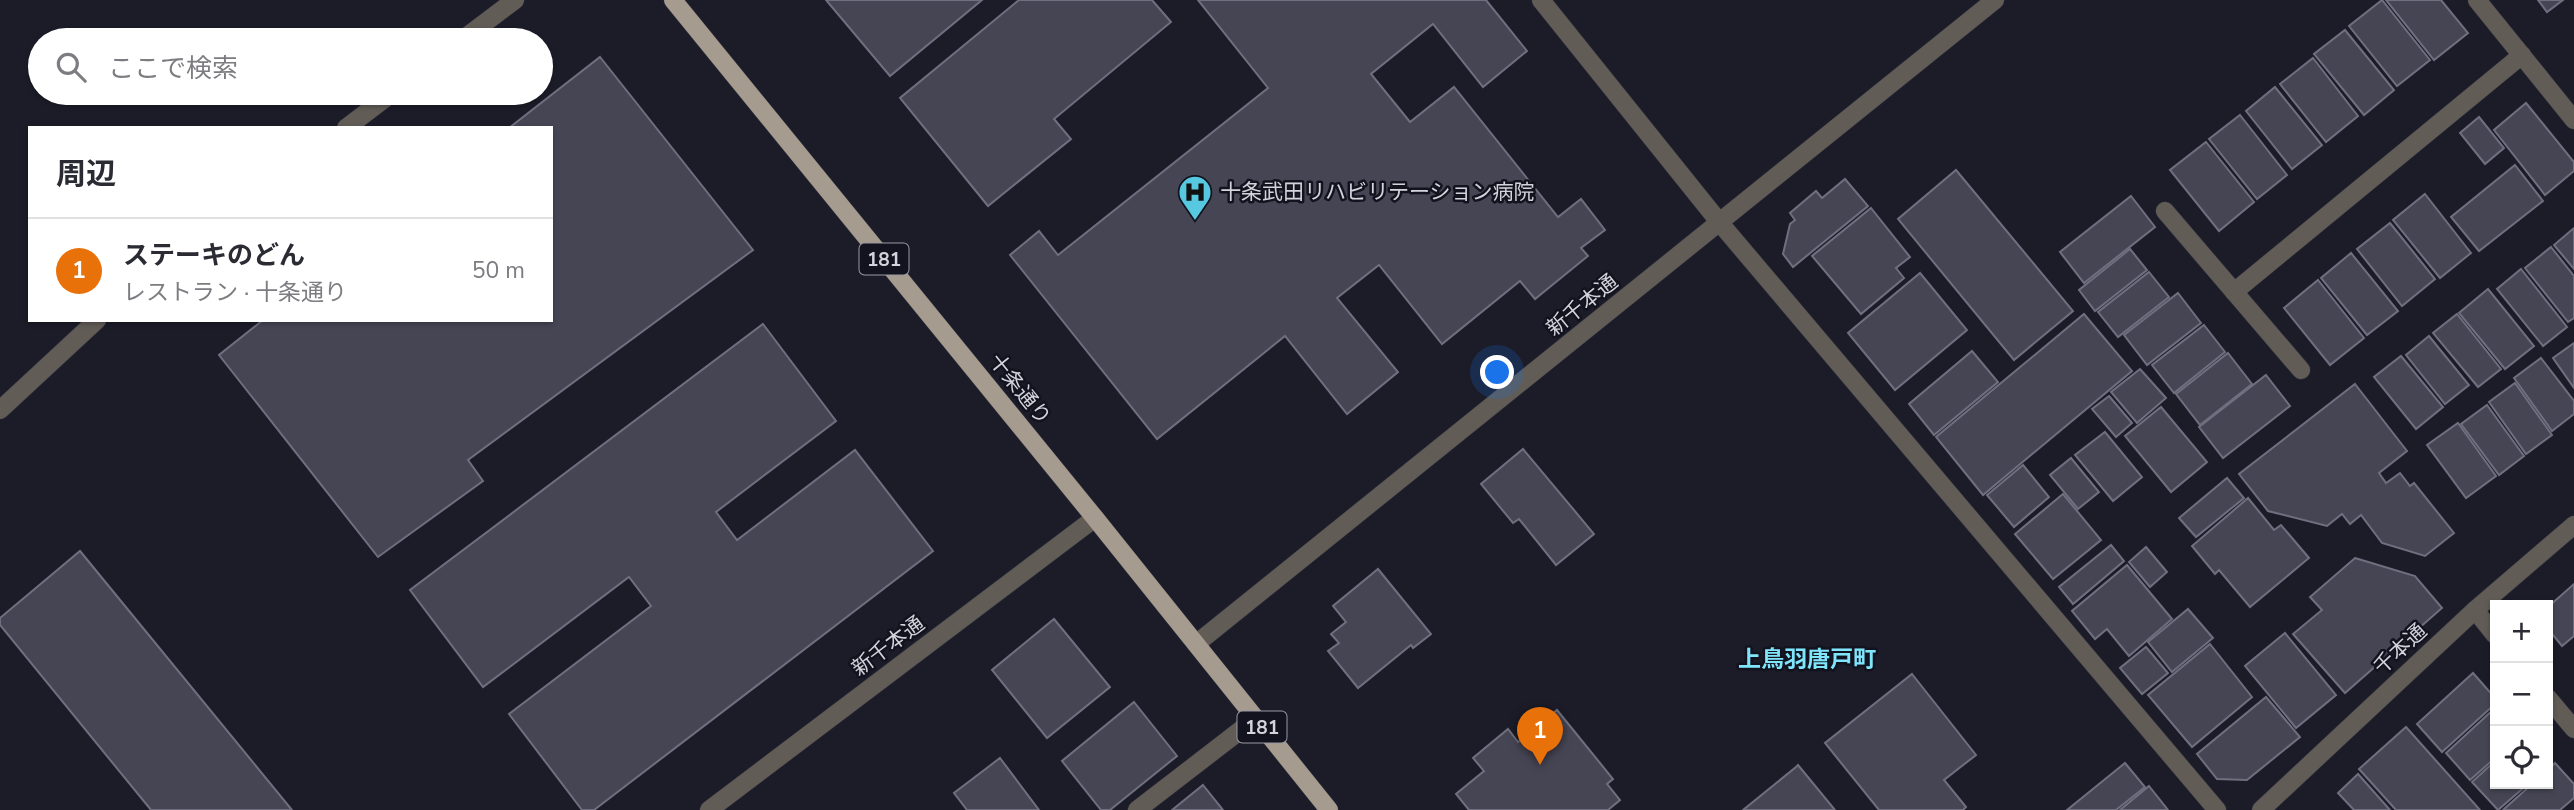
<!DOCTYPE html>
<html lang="ja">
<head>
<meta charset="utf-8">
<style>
  :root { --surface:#fff; --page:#f7f7f7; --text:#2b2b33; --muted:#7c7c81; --line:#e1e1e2; --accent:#3e7281 }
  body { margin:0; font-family:"Nunito Sans","Noto Sans JP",sans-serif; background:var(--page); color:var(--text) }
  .controls { position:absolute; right:21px; bottom:21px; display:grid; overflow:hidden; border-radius:0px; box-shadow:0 2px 5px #0004 }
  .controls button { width:63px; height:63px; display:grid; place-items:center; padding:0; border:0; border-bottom:2px solid var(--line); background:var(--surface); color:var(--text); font:35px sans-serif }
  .you { position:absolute; left:1498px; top:373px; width:24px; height:24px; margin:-18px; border:5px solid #fff; border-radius:50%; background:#1a73e8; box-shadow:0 0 0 10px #1a73e833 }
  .badge { display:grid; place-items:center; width:46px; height:46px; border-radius:50%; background:var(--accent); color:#fff; font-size:23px; font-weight:700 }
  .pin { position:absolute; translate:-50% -58px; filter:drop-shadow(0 2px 4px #0008) }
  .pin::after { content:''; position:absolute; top:37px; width:24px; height:21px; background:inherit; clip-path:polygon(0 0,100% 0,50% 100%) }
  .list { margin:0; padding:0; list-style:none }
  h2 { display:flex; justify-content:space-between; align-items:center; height:91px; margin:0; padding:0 28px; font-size:30px }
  h2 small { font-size:23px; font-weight:400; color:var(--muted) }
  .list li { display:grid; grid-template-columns:46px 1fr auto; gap:21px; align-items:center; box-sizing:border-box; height:105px; padding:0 28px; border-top:2px solid var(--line) }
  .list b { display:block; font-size:26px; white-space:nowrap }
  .list p { margin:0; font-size:23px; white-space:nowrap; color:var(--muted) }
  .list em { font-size:23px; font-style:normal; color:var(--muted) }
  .icon { flex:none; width:38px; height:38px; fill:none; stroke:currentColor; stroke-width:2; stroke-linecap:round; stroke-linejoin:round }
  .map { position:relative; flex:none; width:2574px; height:810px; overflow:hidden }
  .search { position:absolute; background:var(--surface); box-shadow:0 2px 5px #0004; left:28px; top:28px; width:525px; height:77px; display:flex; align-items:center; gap:18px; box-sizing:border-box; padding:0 24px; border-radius:38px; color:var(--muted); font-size:26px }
  .panel { position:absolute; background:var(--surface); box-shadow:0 2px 5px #0004; left:28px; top:126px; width:525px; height:196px; border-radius:0px }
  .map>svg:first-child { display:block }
  .building { fill:#464554; stroke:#706f7f; stroke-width:2 }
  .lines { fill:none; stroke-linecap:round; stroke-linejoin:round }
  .minor-casing { stroke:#363642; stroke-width:19 }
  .major-casing { stroke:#363642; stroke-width:19 }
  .minor { stroke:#615c56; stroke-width:18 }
  .major { stroke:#a59b8f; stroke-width:18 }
  .labels { text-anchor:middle; stroke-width:5; stroke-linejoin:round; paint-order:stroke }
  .shield { fill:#13131f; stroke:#9999a3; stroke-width:2 }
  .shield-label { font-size:19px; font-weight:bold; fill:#d3d3dc }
  .poi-label { font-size:21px; fill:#d3d3dc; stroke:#13131f; text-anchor:start }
  .street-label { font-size:21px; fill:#d3d3dc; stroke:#13131f }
  .neighbourhood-label { font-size:23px; font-weight:bold; fill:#7ee5fb; stroke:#13131f }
</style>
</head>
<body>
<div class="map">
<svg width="2574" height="810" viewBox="0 0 2574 810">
  <rect width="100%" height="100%" fill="#1c1c29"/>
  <!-- building -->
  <g class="building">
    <polygon points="826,0 982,0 890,76"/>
    <polygon points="1019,0 1152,0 1171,22 1054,119 1071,139 988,206 900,98"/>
    <polygon points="1198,0 1486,0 1527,51 1483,87 1433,24 1371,74 1410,122 1454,87 1558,217 1581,199 1605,230 1581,248 1588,256 1535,299 1520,281 1442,344 1379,265 1337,298 1398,372 1347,414 1285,336 1157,439 1010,255 1039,231 1058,255 1268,88"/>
    <polygon points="2382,0 2430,60 2397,86 2349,26"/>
    <polygon points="2386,0 2441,0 2468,33 2434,60"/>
    <polygon points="2538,0 2563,0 2547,12"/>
    <polygon points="2345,30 2394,90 2364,115 2314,54"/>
    <polygon points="600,57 753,250 468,460 483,481 378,557 219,355 263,320 551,320 551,128 509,128"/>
    <polygon points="2313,58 2358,116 2326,142 2280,84"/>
    <polygon points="2275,87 2322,145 2292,169 2246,111"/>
    <polygon points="2526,103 2574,162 2574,171 2545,195 2494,130"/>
    <polygon points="2240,115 2287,175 2257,199 2209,139"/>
    <polygon points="2479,117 2504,148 2485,164 2460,133"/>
    <polygon points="2206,142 2254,202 2219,231 2170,170"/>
    <polygon points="2515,165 2543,201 2479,251 2451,217"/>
    <polygon points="1956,170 2073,311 2014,360 1898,219"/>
    <polygon points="1845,179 1868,206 1793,267 1783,254 1790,224 1795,220 1790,213 1816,191 1822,198"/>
    <polygon points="2425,194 2471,253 2440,278 2393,220"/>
    <polygon points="2131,196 2155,227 2084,283 2060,252"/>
    <polygon points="1871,208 1910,257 1896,268 1904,278 1861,314 1812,256"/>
    <polygon points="2390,223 2435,279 2402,306 2357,249"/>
    <polygon points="2574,228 2574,269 2554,245"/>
    <polygon points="2551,247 2574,276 2574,318 2568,322 2525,268"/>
    <polygon points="2130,249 2147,270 2095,311 2079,290"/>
    <polygon points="2351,253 2398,311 2367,335 2321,278"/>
    <polygon points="2521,269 2567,327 2543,346 2497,289"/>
    <polygon points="2149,272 2169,297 2118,337 2098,312"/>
    <polygon points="1920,273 1967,330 1895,390 1848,333"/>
    <polygon points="2318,280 2364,338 2330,365 2284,308"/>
    <polygon points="2488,289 2534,346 2505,369 2459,313"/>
    <polygon points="2178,293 2201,323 2147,365 2124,335"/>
    <polygon points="2084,314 2132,371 1983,495 1936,437"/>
    <polygon points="2457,314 2501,369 2478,387 2433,333"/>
    <polygon points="763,324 836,421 716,512 737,540 855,450 933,551 594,810 582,810 509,714 651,606 629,577 483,687 410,590"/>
    <polygon points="2204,325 2225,352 2174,393 2152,365"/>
    <polygon points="2429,336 2469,385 2445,404 2406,355"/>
    <polygon points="2574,343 2574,388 2553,358"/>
    <polygon points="1972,351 1998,382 1934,435 1909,404"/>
    <polygon points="2228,353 2252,384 2200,425 2176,394"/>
    <polygon points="2401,356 2443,407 2416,429 2374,377"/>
    <polygon points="2541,358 2574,401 2574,414 2552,431 2514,378"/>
    <polygon points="2140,369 2166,398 2137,423 2111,392"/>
    <polygon points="2266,375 2290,406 2223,458 2199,427"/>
    <polygon points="2515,383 2552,435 2526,454 2489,402"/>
    <polygon points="2355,384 2407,451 2379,473 2386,483 2400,473 2410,486 2414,483 2454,533 2425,556 2382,543 2361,515 2350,524 2342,514 2327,526 2268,511 2239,474"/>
    <polygon points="2109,396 2132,423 2116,437 2092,409"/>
    <polygon points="2487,405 2524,456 2499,475 2461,424"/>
    <polygon points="2161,407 2207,462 2171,492 2125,436"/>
    <polygon points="2458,423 2496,476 2466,498 2427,445"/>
    <polygon points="2105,432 2142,477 2113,501 2075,455"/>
    <polygon points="1523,449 1594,534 1556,565 1519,519 1513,523 1481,484"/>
    <polygon points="2071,458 2099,492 2078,509 2050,475"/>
    <polygon points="2023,465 2049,497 2014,527 1987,495"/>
    <polygon points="2227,478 2244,498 2196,537 2179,518"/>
    <polygon points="2063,494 2101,540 2053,579 2015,534"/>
    <polygon points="2248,498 2274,530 2281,525 2309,558 2250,607 2219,570 2215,574 2192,546"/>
    <polygon points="2111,545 2124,561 2073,604 2059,587"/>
    <polygon points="2146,547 2167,572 2150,587 2129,562"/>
    <polygon points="80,551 292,810 151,810 0,625 0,618"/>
    <polygon points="2355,558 2415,576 2442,608 2345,693 2293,634 2322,610 2310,597"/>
    <polygon points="2127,565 2172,619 2129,656 2107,629 2095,639 2072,611"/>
    <polygon points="1378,569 1431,634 1413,648 1411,645 1358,688 1328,651 1339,643 1331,634 1346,622 1333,606"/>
    <polygon points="2574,584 2574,636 2562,646 2548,629 2548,607"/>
    <polygon points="2188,609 2213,638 2172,672 2148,642"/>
    <polygon points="1054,619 1110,687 1047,738 992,670"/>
    <polygon points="2285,633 2336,695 2296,728 2245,666"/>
    <polygon points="2210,644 2252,697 2192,747 2148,695"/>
    <polygon points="2146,647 2168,673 2142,694 2120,668"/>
    <polygon points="2473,673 2495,698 2495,704 2442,752 2417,724"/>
    <polygon points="1912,674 1976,755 1944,780 1966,807 1963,810 1879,810 1825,743"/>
    <polygon points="2266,697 2300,737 2247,780 2217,779 2197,754"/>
    <polygon points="1134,702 1177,756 1110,810 1101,810 1062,761"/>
    <polygon points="2495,708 2495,758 2470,780 2446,753"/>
    <polygon points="1557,710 1613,779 1607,784 1620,800 1608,810 1469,810 1456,794 1484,771 1473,758 1508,729 1518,742"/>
    <polygon points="2406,727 2480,810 2396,810 2359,769"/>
    <polygon points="1000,758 1039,810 967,810 954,793"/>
    <polygon points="2495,761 2495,784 2528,784 2498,810 2472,782"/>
    <polygon points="2125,763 2145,787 2116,810 2067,810"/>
    <polygon points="2555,763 2574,784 2574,798 2560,810 2503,810 2532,784 2548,784 2548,770"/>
    <polygon points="1798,765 1835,810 1743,810 1796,767"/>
    <polygon points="2358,774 2390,810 2354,810 2338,793"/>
    <polygon points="1203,785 1223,810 1172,810"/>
    <polygon points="2149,786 2168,810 2120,810"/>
  </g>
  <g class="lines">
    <defs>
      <g id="minor">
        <polyline points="1541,0 1720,223 2217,810"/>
        <polyline points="2477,0 2574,120"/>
        <polyline points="462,40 515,0"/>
        <polyline points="346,128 392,93"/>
        <polyline points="2165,211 2301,370"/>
        <polyline points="2234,292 2522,55"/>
        <polyline points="0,410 97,320"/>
        <polyline points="2475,610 2495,635"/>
        <polyline points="1196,644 1995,0"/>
        <polyline points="2548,698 2574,729"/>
        <polyline points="709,810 1095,518"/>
        <polyline points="1137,810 1255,719"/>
        <polyline points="2261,810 2475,610 2574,525"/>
      </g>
      <polyline id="major" points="673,0 1095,518 1329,810"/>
    </defs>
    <!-- minor casing -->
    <use href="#minor" class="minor-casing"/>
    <!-- major casing -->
    <use href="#major" class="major-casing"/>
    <!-- minor -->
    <use href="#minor" class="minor"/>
    <!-- major -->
    <use href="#major" class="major"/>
  </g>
  <!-- icons -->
  <defs>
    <symbol id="hospital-pin" viewBox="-11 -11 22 30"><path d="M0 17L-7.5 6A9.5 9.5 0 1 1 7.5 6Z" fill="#56c9e1" stroke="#13131f"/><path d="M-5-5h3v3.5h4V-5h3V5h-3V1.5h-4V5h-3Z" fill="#111"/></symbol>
  </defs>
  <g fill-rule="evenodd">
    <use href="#hospital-pin" x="1176" y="173" width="38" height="52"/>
  </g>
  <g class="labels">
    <!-- shield labels -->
    <g class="shield">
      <rect x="859.5" y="243.5" width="49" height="31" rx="5"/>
      <rect x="1237.5" y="711.5" width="49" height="31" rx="5"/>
    </g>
    <g class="shield-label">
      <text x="884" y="266">181</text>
      <text x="1262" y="734">181</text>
    </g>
    <!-- poi labels -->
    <g class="poi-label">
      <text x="1220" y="199">十条武田リハビリテーション病院</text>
    </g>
    <!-- street labels -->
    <g class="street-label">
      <text transform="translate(1582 305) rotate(-39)" y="7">新千本通</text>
      <text transform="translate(1020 389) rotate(51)" y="7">十条通り</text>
      <text transform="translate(888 646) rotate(-37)" y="7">新千本通</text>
      <text transform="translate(2400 649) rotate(-43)" y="7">千本通</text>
    </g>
    <!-- neighbourhood labels -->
    <g class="neighbourhood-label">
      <text x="1807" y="667">上鳥羽唐戸町</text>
    </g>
  </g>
</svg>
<div class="controls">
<button>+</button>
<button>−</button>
<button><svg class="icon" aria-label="locate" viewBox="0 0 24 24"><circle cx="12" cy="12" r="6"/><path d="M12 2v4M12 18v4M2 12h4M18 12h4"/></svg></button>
</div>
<div class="you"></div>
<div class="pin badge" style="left:1540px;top:765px;background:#e8710a">1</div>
<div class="search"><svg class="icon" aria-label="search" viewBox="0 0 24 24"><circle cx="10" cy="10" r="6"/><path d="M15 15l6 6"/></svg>ここで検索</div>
<section class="panel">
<h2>周辺<small></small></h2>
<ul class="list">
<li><span class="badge" style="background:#e8710a">1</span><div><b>ステーキのどん</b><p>レストラン · 十条通り</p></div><em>50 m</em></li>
</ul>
</section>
</div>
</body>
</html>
